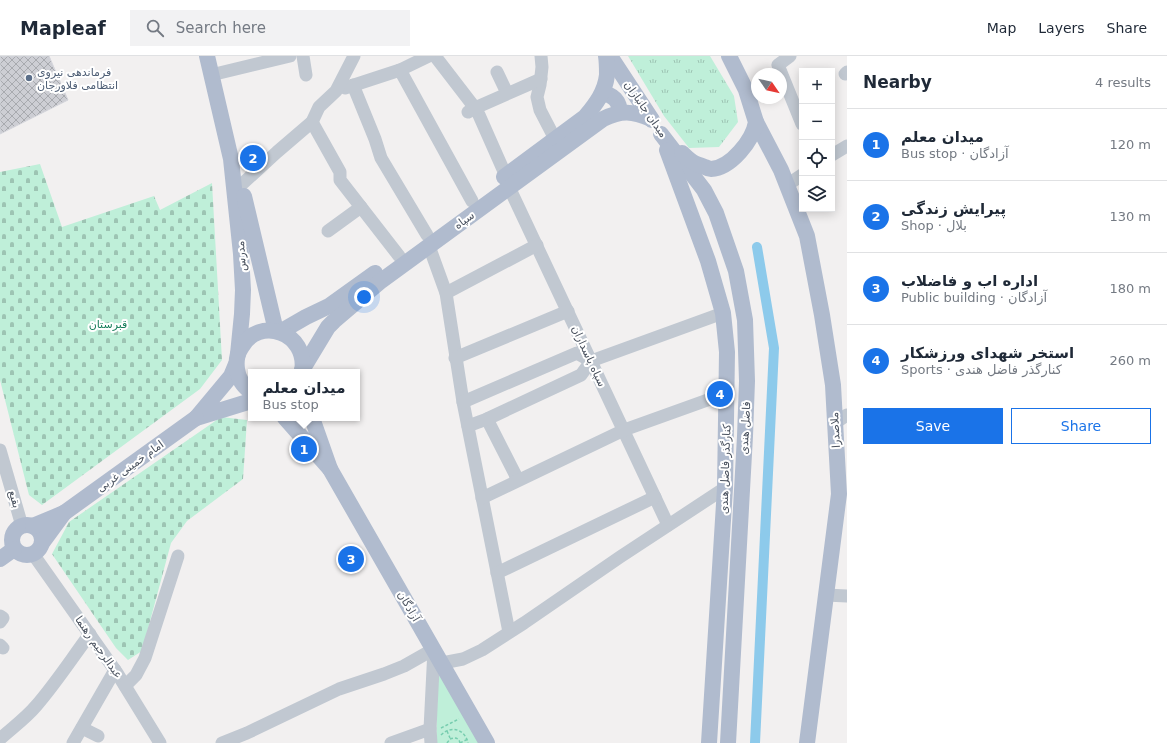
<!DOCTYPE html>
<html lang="en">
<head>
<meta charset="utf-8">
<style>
  :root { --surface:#fff; --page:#f2f2f3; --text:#1f2937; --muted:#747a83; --line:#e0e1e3; --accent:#1a73e8 }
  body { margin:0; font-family:"DejaVu Sans","Noto Sans Arabic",sans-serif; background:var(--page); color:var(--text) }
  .controls { position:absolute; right:12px; top:12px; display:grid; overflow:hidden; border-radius:0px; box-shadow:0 2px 10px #0003 }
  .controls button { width:36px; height:36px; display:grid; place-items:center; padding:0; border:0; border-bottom:1px solid var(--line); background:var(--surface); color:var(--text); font:20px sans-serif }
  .compass { position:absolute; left:751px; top:12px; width:36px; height:36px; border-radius:50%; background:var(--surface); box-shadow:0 2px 10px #0003; rotate:124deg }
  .you { position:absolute; left:364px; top:241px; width:14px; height:14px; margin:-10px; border:3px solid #fff; border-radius:50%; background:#1a73e8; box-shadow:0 0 0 6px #1a73e833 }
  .badge { display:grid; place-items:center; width:26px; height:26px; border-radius:50%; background:var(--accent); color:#fff; font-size:13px; font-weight:700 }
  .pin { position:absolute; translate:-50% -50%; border:2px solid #fff; box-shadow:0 1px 4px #0006 }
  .popup { position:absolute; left:248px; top:313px; width:112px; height:52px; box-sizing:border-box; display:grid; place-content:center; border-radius:0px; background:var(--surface); filter:drop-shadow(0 1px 3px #0005); font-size:13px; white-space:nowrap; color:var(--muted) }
  .popup b { font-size:15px; color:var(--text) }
  .popup::after { content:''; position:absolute; left:50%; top:100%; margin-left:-8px; border:8px solid transparent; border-top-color:var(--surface) }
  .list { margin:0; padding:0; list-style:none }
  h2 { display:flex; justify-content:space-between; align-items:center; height:52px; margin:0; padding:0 16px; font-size:17px }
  h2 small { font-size:13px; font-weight:400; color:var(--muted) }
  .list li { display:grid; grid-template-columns:26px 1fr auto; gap:12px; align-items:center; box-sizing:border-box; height:72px; padding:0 16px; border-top:1px solid var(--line) }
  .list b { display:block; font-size:15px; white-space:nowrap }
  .list p { margin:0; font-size:13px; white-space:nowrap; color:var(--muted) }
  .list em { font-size:13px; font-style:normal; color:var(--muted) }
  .actions { display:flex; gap:8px; padding:12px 16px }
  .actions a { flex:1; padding:9px 0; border:1px solid var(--accent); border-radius:0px; text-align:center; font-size:14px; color:var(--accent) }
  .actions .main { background:var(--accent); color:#fff }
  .icon { flex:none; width:22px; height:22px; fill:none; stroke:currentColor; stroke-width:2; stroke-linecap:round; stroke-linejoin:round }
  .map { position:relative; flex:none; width:847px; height:687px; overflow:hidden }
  header { display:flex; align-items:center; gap:24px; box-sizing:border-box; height:56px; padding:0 20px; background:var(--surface); border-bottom:1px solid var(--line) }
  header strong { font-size:19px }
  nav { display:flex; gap:22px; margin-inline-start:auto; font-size:14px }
  .search { width:280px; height:36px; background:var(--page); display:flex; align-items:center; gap:10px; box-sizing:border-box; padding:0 14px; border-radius:0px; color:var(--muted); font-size:15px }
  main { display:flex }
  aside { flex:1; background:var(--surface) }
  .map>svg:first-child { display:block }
  .grass { fill:url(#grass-tufts) }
  .cemetery { fill:url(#cemetery-stones) }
  .park { fill:#bfefd9 }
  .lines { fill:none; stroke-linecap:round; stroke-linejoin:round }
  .canal { stroke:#8dcaeb; stroke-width:10 }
  .building { fill:url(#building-cross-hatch); stroke:#d4d5db }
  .path { stroke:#77cdaf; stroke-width:1.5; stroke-dasharray:3 2; stroke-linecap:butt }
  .minor { stroke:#c1c8d1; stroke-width:13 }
  .major { stroke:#b0bbce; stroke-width:16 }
  .service-dot { fill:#5c6f8a; stroke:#fff; stroke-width:1.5 }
  .labels { text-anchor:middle; stroke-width:4; stroke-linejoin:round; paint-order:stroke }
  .service-label { font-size:11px; fill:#4e5e75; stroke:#fff; text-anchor:start }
  .street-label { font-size:11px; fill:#48505d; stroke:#fff }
  .park-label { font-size:11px; fill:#187f5b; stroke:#fff }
</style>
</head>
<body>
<header>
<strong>Mapleaf</strong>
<div class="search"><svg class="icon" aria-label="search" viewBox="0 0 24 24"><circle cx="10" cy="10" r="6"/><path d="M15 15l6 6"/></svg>Search here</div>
<nav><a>Map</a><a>Layers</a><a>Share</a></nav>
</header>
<main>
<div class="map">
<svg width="847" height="687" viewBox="0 0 847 687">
  <defs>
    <pattern id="grass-tufts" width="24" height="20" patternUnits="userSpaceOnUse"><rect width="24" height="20" fill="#bfefd9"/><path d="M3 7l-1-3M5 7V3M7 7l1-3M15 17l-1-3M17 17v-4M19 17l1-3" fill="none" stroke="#9dc4b3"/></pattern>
    <pattern id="cemetery-stones" width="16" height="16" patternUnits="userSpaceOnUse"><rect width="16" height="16" fill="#bfefd9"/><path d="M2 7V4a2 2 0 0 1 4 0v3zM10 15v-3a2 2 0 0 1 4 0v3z" fill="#9dc4b3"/></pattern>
    <pattern id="building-cross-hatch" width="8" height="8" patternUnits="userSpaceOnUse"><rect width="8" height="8" fill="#cdced4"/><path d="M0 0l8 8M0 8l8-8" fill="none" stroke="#a8aaaf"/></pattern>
  </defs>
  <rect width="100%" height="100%" fill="#f2f0f0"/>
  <!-- grass -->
  <polygon class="grass" points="628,0 710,0 734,40 738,66 719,91 689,92 664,60"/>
  <!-- cemetery -->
  <g class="cemetery">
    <polygon points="40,108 62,171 154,140 160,154 212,127 222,304 200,333 42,449 29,439 0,324 0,116"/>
    <polygon points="221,361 247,364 243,423 187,465 171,487 142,595 128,604 116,592 52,498 69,466"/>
  </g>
  <!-- park -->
  <polygon class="park" points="438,616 481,687 436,687"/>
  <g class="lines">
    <!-- canal -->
    <polyline class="canal" points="755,687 774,292 757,191"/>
  </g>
  <!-- building -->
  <polygon class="building" points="0,0 49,0 68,44 0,78"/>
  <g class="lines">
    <!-- path -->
    <g class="path">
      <polyline points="441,672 459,663"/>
      <polyline points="447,675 450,682"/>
      <path d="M441,679C451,669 465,673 468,687"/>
      <path d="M447,687L450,683C455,681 459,682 460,687"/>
      <polyline points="460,687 468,683"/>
    </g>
    <!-- minor -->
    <g class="minor">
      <polyline points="303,0 306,19"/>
      <polyline points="435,0 475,52 479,59 506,120"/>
      <polyline points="541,0 542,11 540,29 537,41 540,54 555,83"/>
      <polyline points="790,0 778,9 802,68"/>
      <polyline points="400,14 472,145"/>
      <polyline points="497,16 507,37"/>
      <polyline points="845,18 847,16"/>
      <polyline points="211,19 290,0"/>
      <polyline points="353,29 375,83 381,102 427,179"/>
      <polyline points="345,32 400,14 429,0"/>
      <polyline points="468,56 475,52 541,23"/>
      <polyline points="312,66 340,116 340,124 399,200"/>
      <polyline points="832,99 847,90"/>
      <polyline points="241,129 277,96 312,66 319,51 336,35 354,0"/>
      <polyline points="787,129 802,119"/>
      <polyline points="509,131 668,469"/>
      <polyline points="328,175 361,151"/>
      <polyline points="429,190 446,237 463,346 509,576"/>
      <polyline points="446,237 537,189"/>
      <polyline points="455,302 568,255"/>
      <polyline points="463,346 577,297 591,305"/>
      <polyline points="487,363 518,424"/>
      <polyline points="835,367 847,359"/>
      <polyline points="468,370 487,363 581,319 591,305 723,257"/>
      <polyline points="0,394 22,470"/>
      <polyline points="482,442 624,374 727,337"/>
      <polyline points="33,498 117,617 160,687"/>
      <polyline points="497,517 655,441"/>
      <polyline points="826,539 847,540"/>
      <polyline points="0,560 3,562 0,566"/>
      <polyline points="0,589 3,592"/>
      <polyline points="442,607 463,603 482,594 524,567 620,501 725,432"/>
      <polyline points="125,630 136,619 145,602 178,500"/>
      <polyline points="82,672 98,680"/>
      <polyline points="430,673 434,593"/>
      <path d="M0,683C12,672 26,662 36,650C56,627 72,602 90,578"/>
      <polyline points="73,687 115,614"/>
      <polyline points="222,687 247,677 339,633 384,618 404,610 434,593"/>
      <polyline points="391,687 430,673 431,687"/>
    </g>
    <!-- major -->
    <g class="major">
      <polyline points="207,0 231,103 241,198 243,234 242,258 238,298"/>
      <polyline points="610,0 652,64"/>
      <path d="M602,38C612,37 621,46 619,57"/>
      <polyline points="756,66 781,114 807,180 822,259 833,329 839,438 807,687"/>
      <polyline points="661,78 704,134 716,157 736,215 745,264 747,325 745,380 728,687"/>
      <polyline points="667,94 708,205 723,257 727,296 725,432 709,687"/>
      <path d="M682,97C691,106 693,107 705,111C707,112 710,113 711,113C731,112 753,84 756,66L746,34L729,0"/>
      <path d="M504,121L585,61C596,48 605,36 607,19C607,13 607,6 606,0"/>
      <polyline points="244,140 276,275"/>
      <polyline points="280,276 306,261 329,250 375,217"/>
      <polyline points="236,308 231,320 196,362 251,345"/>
      <path d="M302,314L328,271L334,265L381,225L429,190L603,63C622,54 632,55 651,63"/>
      <path d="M251,336C243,330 238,322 237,313C236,305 237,298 241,292C258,259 309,276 302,316"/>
      <polyline points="285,362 330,413 312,362"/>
      <polyline points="330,413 487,687"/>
      <polyline points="64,457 196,362"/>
      <circle cx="27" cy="484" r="15"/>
      <polyline points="33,470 64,457 42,487"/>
      <polyline points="0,503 14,493"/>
    </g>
  </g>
  <!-- markers -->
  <circle class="service-dot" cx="29" cy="22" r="4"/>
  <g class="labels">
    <!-- service labels -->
    <g class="service-label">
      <text x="37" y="20">فرماندهی نیروی<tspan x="37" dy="13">انتظامی فلاورجان</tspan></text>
    </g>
    <!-- street labels -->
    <g class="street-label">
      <text transform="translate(646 53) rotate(55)" y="4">میدان جانبازان</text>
      <text transform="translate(464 164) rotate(-36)" y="4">سپاه</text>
      <text transform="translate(241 200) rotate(-94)" y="4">مدرس</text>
      <text transform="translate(589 300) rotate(65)" y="4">سپاه پاسداران</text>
      <text transform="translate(745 372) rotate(-87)" y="4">فاضل هندی</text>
      <text transform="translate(835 374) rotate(-93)" y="4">ملاصدرا</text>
      <text transform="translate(130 410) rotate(-36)" y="4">امام خمینی غربی</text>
      <text transform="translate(725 413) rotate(-88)" y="4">کنارگذر فاضل هندی</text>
      <text transform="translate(15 443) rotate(74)" y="4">بقیع</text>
      <text transform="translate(409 550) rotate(60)" y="4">آزادگان</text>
      <text transform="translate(99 591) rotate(55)" y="4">عبدالرحیم رهنما</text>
    </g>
    <!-- park labels -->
    <g class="park-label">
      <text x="108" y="272">قبرستان</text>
    </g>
  </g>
</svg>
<div class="controls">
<button>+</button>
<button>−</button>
<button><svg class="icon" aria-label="locate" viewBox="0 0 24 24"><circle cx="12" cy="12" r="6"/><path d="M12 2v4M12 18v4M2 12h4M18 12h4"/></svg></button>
<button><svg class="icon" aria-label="layers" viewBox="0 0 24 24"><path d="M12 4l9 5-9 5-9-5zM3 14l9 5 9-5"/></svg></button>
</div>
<svg class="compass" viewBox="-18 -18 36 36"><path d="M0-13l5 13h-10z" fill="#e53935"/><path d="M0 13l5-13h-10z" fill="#747a83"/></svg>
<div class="you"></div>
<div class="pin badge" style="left:304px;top:393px">1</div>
<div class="popup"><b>میدان معلم</b>Bus stop</div>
<div class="pin badge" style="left:253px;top:102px">2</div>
<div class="pin badge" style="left:351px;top:503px">3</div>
<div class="pin badge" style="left:720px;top:338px">4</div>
</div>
<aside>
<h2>Nearby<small>4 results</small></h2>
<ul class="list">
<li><span class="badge">1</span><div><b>میدان معلم</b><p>Bus stop · آزادگان</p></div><em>120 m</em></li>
<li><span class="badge">2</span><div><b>پیرایش زندگی</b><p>Shop · بلال</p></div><em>130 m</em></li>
<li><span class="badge">3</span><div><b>اداره اب و فاضلاب</b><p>Public building · آزادگان</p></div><em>180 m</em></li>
<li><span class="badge">4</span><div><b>استخر شهدای ورزشکار</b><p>Sports · کنارگذر فاضل هندی</p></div><em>260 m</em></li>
</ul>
<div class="actions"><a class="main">Save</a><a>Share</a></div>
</aside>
</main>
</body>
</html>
